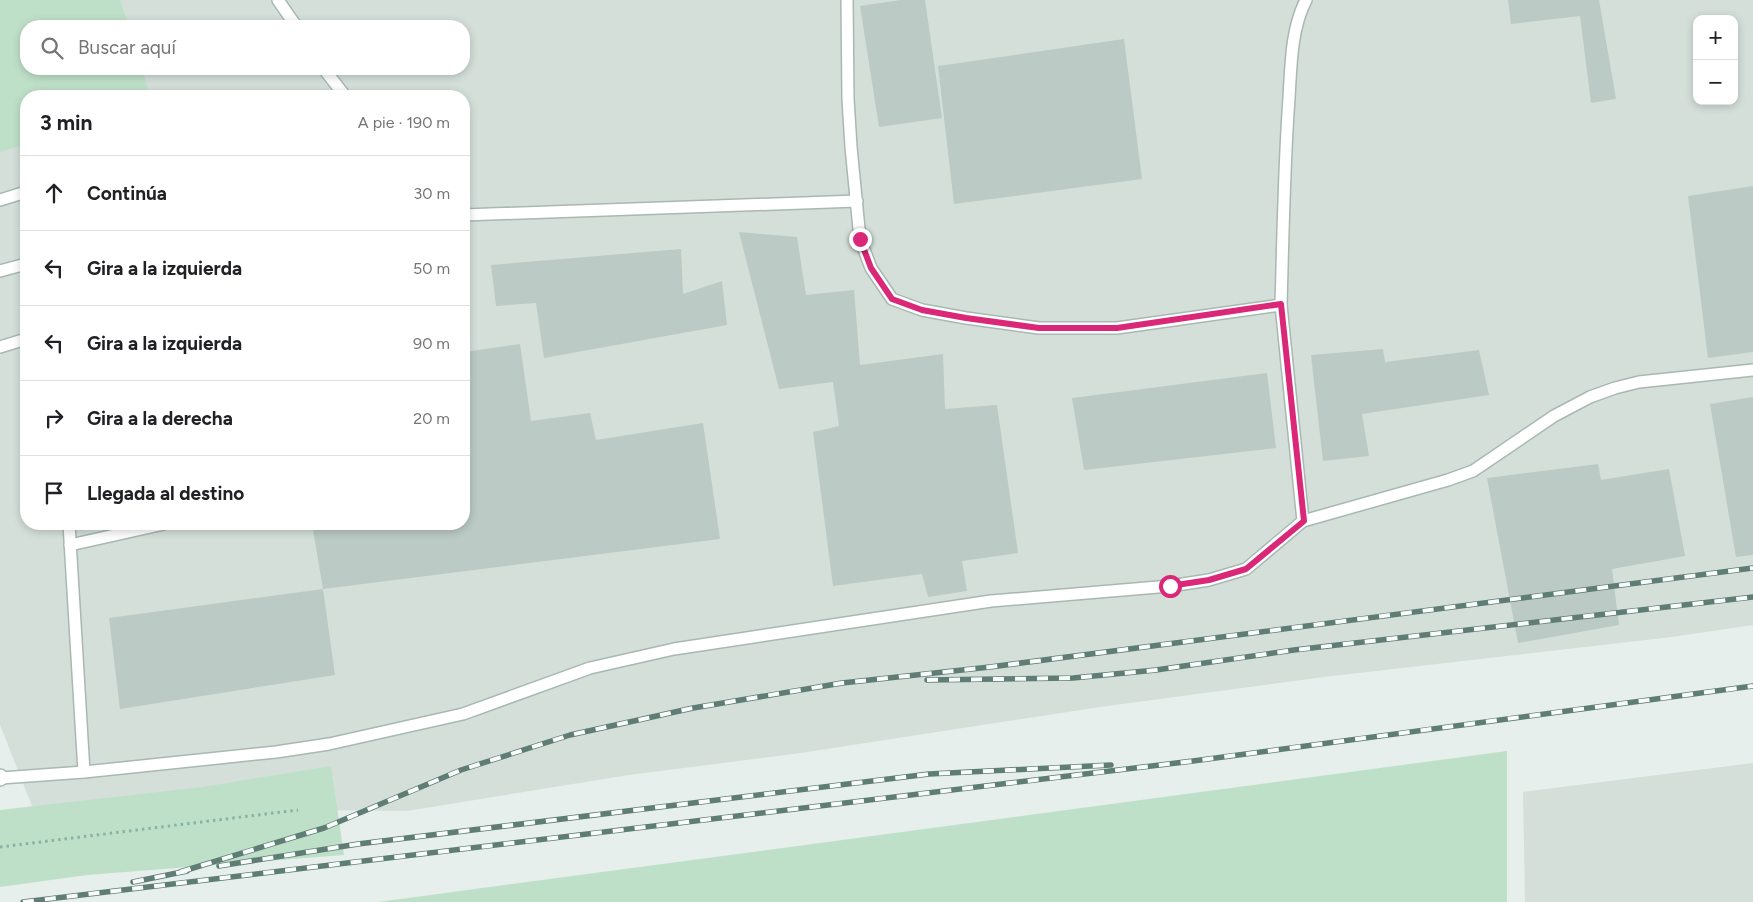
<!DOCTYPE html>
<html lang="es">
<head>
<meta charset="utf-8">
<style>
  :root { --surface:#fff; --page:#f2f2f2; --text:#202124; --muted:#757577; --line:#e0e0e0 }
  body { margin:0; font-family:Figtree,sans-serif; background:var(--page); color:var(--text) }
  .controls { position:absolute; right:15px; top:15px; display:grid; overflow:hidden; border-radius:10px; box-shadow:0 2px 8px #0003 }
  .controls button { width:45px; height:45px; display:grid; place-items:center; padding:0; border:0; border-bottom:1px solid var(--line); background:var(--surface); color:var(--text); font:25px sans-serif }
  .stop { position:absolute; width:15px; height:15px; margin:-11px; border:4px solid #db2777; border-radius:50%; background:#fff }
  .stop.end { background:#db2777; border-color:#fff; box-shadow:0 1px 5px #0008 }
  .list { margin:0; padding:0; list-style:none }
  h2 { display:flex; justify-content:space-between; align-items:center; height:65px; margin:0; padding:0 20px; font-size:21px }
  h2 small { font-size:16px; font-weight:400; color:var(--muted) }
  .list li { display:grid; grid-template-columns:32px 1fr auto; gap:15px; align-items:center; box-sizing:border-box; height:75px; padding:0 20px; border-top:1px solid var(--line) }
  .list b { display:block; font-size:19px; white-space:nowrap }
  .list em { font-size:16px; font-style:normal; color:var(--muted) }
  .icon { flex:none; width:28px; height:28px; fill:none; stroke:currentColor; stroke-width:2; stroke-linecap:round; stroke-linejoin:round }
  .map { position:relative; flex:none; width:1753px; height:902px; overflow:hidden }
  .search { position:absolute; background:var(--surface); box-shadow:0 2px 8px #0003; left:20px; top:20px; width:450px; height:55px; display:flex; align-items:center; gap:12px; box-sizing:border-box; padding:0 18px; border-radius:20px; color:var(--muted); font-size:19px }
  .panel { position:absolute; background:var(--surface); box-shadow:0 2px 8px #0003; left:20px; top:90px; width:450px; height:440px; border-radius:20px }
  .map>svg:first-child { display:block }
  .built { fill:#d4dfda; fill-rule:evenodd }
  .green { fill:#bfe0c8 }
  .building { fill:#bbcac4 }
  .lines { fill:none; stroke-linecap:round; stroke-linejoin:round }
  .lane-casing { stroke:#a8b8b2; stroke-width:14 }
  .street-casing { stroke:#a8b8b2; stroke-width:18 }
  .path { stroke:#86b3a5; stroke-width:3; stroke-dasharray:2.5 4; stroke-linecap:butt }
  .lane { stroke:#fff; stroke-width:11 }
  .street { stroke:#fff; stroke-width:15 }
  .rail-casing { stroke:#5f7d75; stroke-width:5.5 }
  .rail { stroke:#f7fbf9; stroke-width:4; stroke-dasharray:11; stroke-linecap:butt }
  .route { stroke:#db2777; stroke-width:6 }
</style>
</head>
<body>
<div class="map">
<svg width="1753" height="902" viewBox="0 0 1753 902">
  <rect width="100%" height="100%" fill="#e6efeb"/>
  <!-- built -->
  <g class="built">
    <path d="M0,0H1753V625L1672,637L1324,677L1100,707L801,753L629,775L407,811L204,809L43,834L0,725ZM1697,19H1734V101H1697ZM26,26H464V69H26ZM26,96H464V524H26Z"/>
    <polygon points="1753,763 1753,902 1525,902 1523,792"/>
  </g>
  <!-- green -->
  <g class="green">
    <polygon points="0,0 120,0 129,26 26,26 26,69 142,69 150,96 26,96 26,144 0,152"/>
    <polygon points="1507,751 1507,902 377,902 408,898"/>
    <polygon points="331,766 344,855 87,875 0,887 0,810 202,787"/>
  </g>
  <!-- building -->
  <g class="building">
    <polygon points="901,0 925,0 942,118 879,127 860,6"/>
    <polygon points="1508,0 1599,0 1616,99 1591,103 1580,16 1511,24"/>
    <polygon points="1124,39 1142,179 954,204 938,66"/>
    <polygon points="1753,186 1753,352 1708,358 1688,196"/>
    <polygon points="739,232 797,237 806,295 854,290 860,365 943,354 945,409 997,405 1018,553 962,561 967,591 928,597 922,574 833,586 813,432 839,426 833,382 779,389"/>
    <polygon points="681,249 683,294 722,281 727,325 544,358 536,303 496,306 491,265"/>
    <polygon points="520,344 531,421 590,413 596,440 703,423 720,539 323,589 312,524 464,524 464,352"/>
    <polygon points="1383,349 1385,362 1479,350 1489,395 1362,414 1369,456 1323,461 1311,355"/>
    <polygon points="1267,373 1276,448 1084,470 1072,398"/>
    <polygon points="1753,397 1753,555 1736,557 1710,404"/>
    <polygon points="1598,464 1601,480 1669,469 1685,556 1612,569 1619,625 1518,643 1487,478"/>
    <polygon points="323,589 335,675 120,709 109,618"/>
  </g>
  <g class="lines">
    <defs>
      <g id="lane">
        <polyline points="278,0 296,26"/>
        <polyline points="324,69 345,96"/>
        <polyline points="0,200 26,192"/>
        <polyline points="464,215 857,201"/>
        <polyline points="0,271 26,264"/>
        <path d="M1281,305C1283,236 1284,166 1289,98C1291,65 1291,29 1306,0"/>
        <polyline points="0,347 26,339"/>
        <polyline points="1303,521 1448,480 1473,471 1554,416 1590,397 1615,388 1639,382 1753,370"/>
        <polyline points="69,524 84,772 276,752 329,744 463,714 590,668 674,649 991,601 1170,586 1209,580 1246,569 1303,521 1281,305 1117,328 1039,328 966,318 922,310 892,299 871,268 860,239 851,147 848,99 847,0"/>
        <polyline points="70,545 164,524"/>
        <polyline points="1,778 84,772"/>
      </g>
      <polyline id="street" points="0,777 0,778"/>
    </defs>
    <!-- lane casing -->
    <use href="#lane" class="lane-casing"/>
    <!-- street casing -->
    <use href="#street" class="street-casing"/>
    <!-- path -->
    <polyline class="path" points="0,847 298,810"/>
    <!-- lane -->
    <use href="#lane" class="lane"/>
    <!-- street -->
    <use href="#street" class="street"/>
    <defs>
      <g id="rail">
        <polyline points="927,680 1073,678 1156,670 1294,650 1753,597"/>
        <polyline points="219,866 358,844 929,774 1111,765"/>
        <polyline points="180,872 324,828 461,770 570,735 693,708 842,683 990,667 1753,568"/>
        <polyline points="133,882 187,871"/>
        <polyline points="23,902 1193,761 1753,686"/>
      </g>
    </defs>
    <!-- rail casing -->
    <use href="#rail" class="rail-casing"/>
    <!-- rail -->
    <use href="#rail" class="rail"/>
  </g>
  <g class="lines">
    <!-- route -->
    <polyline class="route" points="860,239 871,268 892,299 922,310 966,318 1039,328 1117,328 1281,304 1304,521 1246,569 1209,580 1170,586"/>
  </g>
</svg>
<div class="controls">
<button>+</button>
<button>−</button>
</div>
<div class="stop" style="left:1170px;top:586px"></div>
<div class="stop end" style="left:860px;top:239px"></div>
<div class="search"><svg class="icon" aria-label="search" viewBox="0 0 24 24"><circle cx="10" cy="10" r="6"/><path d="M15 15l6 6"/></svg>Buscar aquí</div>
<section class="panel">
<h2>3 min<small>A pie · 190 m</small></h2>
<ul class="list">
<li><svg class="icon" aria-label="ahead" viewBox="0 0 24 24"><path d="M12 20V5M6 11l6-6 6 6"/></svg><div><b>Continúa</b></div><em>30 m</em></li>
<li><svg class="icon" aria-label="left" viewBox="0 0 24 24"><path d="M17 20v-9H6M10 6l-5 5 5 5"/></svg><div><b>Gira a la izquierda</b></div><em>50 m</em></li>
<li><svg class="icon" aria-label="left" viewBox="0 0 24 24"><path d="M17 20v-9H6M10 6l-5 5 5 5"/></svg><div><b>Gira a la izquierda</b></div><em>90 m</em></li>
<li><svg class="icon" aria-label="right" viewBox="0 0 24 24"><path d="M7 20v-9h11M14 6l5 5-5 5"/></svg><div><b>Gira a la derecha</b></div><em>20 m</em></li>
<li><svg class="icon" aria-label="arrive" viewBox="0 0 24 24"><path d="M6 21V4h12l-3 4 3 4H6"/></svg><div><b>Llegada al destino</b></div></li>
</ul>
</section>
</div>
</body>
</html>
